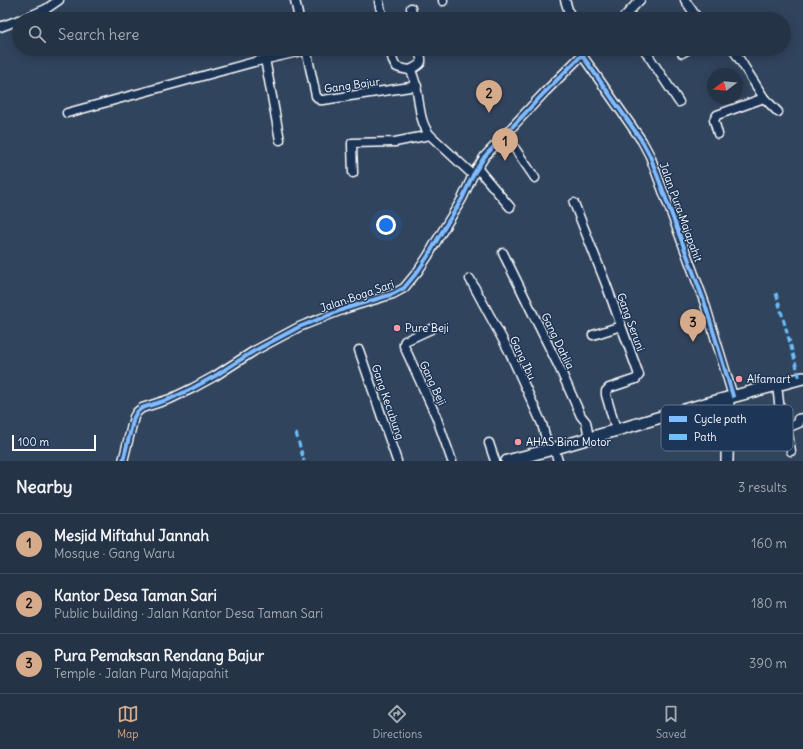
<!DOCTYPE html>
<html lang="en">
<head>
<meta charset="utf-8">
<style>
  :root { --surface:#253346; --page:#313f51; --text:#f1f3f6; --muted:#a3aab3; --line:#424e5f; --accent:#d6ab8b }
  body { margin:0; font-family:Delius,sans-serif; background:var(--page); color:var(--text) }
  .compass { position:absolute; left:707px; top:68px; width:36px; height:36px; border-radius:50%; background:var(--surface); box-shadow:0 2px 10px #0003; rotate:254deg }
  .scale { position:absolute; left:12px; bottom:10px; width:84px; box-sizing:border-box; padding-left:4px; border:2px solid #fff; border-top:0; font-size:11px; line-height:14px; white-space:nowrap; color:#fff; -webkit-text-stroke:3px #1d3557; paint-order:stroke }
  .you { position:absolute; left:386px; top:225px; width:14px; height:14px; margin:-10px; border:3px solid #fff; border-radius:50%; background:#1a73e8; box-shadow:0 0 0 6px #1a73e833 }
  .badge { display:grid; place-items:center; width:26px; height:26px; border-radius:50%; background:var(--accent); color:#111; font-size:13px; font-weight:700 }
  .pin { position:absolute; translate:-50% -33px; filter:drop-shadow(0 1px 2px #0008) }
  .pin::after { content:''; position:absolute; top:21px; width:14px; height:12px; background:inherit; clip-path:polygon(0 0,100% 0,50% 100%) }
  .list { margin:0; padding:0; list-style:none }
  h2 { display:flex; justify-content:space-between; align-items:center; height:52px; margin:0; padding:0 16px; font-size:17px }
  h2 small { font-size:13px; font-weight:400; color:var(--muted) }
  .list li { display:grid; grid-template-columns:26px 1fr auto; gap:12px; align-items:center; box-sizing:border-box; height:60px; padding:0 16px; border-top:1px solid var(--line) }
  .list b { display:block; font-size:15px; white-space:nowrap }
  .list p { margin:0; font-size:13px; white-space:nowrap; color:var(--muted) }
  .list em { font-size:13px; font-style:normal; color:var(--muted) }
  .icon { flex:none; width:22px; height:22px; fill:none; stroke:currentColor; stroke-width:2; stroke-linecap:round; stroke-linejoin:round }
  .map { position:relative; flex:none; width:803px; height:461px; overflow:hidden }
  .search { position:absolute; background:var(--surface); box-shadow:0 2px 10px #0003; left:12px; right:12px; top:12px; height:44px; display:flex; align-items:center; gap:10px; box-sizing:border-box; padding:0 14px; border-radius:22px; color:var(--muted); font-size:15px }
  .sheet { height:232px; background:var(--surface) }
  nav { display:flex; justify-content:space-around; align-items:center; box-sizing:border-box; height:56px; border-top:1px solid var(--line); background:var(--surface); font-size:11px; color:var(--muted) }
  nav a { display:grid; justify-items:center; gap:2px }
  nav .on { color:var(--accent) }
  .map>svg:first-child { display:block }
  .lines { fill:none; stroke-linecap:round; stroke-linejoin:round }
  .minor-casing { stroke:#fff; stroke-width:11 }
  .major-casing { stroke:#fff; stroke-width:14 }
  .minor { stroke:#1d3557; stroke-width:8 }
  .major { stroke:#1d3557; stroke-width:11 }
  .quiet { stroke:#6cc0fc; stroke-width:3; stroke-dasharray:6 3; stroke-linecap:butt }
  .cycleway-casing { stroke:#1d3557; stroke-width:6 }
  .cycleway { stroke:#80bcff; stroke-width:4 }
  .poi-dot { fill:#ff9aa2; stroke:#1d3557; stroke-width:1.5 }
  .labels { text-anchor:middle; stroke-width:3; stroke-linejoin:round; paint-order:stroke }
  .street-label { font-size:11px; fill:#fff; stroke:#1d3557 }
  .poi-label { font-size:11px; fill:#fff; stroke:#1d3557; text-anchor:start }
  .key { fill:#1d3557; stroke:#617289; stroke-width:1 }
  .key-label { font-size:11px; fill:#fff }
</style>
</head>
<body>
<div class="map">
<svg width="803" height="461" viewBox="0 0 803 461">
  <rect width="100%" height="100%" fill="#31445d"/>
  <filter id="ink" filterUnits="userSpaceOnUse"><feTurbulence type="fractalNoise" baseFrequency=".025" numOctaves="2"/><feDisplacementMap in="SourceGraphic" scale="8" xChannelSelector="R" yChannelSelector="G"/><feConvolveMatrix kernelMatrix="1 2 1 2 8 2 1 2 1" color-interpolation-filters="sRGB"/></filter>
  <g filter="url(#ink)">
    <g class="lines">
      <defs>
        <g id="minor">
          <polyline points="295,0 299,19"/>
          <polyline points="443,0 443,1"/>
          <polyline points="565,0 571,19"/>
          <polyline points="685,0 698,19"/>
          <polyline points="379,2 383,19"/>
          <polyline points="411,8 413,19"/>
          <polyline points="23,19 46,9 59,0"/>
          <polyline points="622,19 640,0"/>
          <polyline points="0,27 19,20"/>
          <polyline points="306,49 316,96 320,100 323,100 417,86"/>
          <path d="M390,49C392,54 392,64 397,67C401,69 406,69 410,70C413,74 414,78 415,82C420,99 418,121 430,135L473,175"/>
          <polyline points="644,49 679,102"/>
          <polyline points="733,49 764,98 778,112"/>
          <polyline points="581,50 584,58 642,141 650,156 704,301 733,396"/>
          <polyline points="682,53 689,49"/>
          <polyline points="265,59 280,140"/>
          <path d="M410,70C424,63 422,63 419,49"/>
          <polyline points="67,113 254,62 306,50"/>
          <polyline points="505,134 535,178"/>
          <polyline points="718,134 714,120 717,115 764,98"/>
          <polyline points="477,168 510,207"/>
          <polyline points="353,173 352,145 352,143 395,142 430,135"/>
          <polyline points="574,203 606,284 639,375 636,379 609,388 606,391 606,395 616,430"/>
          <polyline points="503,253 560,369 581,416 586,422 589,438"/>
          <polyline points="470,279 510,353 542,424 549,450"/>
          <polyline points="431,329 405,341 404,343 404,346 436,416 452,461"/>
          <polyline points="593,335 621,326"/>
          <polyline points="359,350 397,461"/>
          <polyline points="777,385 782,429 787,428 791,451"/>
          <polyline points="787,428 799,423 798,419 803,418"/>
          <polyline points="489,443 495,461"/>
          <polyline points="728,445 781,435 781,429 782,429"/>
          <polyline points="554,448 558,461"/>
          <polyline points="123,461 134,417 137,412 142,408 170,399 193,388 215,376 254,351 299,327 347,308 393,294 404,288 418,271 428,256 437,240 462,199 473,175 485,156 544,93 588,49"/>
        </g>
        <g id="major">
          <polyline points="507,461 549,450 705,404 803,378"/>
          <polyline points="727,461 728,398"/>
        </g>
      </defs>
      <!-- minor casing -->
      <use href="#minor" class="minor-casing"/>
      <!-- major casing -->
      <use href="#major" class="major-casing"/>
      <!-- minor -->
      <use href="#minor" class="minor"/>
      <!-- major -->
      <use href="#major" class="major"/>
      <!-- quiet -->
      <g class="quiet">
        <polyline points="776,293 800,379"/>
        <polyline points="296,433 304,461"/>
      </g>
      <defs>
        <g id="cycleway">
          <polyline points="580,49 584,58 642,141 650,156 704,301 733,396"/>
          <polyline points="123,461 134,417 137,412 142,408 170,399 193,388 215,376 254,351 299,327 347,308 393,294 404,288 418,271 428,256 437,240 462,199 473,175 485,156 544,93 588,49"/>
        </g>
      </defs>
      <!-- cycleway casing -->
      <use href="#cycleway" class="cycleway-casing"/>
      <!-- cycleway -->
      <use href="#cycleway" class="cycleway"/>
    </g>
  </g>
  <!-- markers -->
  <g class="poi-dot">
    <circle cx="397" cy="328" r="4"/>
    <circle cx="739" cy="379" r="4"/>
    <circle cx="518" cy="442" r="4"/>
  </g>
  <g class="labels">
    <!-- street labels -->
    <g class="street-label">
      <text transform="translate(352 85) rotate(-8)" y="4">Gang Bajur</text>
      <text transform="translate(681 212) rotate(70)" y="4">Jalan Pura Majapahit</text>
      <text transform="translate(357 296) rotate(-19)" y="4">Jalan Boga Sari</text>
      <text transform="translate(631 322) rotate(70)" y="4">Gang Seruni</text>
      <text transform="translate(558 341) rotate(64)" y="4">Gang Dahlia</text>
      <text transform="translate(523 358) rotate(65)" y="4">Gang Ibu</text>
      <text transform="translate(433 383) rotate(65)" y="4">Gang Beji</text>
      <text transform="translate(388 402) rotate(71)" y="4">Gang Kecubung</text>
    </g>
    <!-- poi labels -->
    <g class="poi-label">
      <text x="405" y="332">Pure Beji</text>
      <text x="747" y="383">Alfamart</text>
      <text x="526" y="446">AHAS Bina Motor</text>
    </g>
  </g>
  <!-- legend -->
  <rect x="661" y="405" width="132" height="46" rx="6" class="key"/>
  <rect x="669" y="416" width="18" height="6" fill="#80bcff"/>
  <rect x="669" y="434" width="18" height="6" fill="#6cc0fc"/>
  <g class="key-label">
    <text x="694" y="423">Cycle path</text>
    <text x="694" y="441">Path</text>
  </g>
</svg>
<svg class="compass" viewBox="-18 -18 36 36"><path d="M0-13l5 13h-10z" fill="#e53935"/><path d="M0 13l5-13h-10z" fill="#a3aab3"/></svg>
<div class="scale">100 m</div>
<div class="you"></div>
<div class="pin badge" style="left:505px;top:161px">1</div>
<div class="pin badge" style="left:489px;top:113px">2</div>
<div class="pin badge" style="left:693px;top:342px">3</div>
<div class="search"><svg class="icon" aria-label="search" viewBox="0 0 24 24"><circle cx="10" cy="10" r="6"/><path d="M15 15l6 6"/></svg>Search here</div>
</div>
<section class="sheet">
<h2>Nearby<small>3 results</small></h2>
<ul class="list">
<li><span class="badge">1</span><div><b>Mesjid Miftahul Jannah</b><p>Mosque · Gang Waru</p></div><em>160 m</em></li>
<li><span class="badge">2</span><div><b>Kantor Desa Taman Sari</b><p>Public building · Jalan Kantor Desa Taman Sari</p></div><em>180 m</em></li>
<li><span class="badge">3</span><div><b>Pura Pemaksan Rendang Bajur</b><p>Temple · Jalan Pura Majapahit</p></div><em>390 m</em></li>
</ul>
</section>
<nav>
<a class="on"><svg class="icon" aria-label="map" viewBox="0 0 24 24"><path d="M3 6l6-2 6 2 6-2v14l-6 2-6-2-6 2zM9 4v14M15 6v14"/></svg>Map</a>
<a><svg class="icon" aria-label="directions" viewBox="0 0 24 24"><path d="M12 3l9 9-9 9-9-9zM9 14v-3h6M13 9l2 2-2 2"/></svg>Directions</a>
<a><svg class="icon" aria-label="saved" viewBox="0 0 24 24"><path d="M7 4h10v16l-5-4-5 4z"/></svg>Saved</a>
</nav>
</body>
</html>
